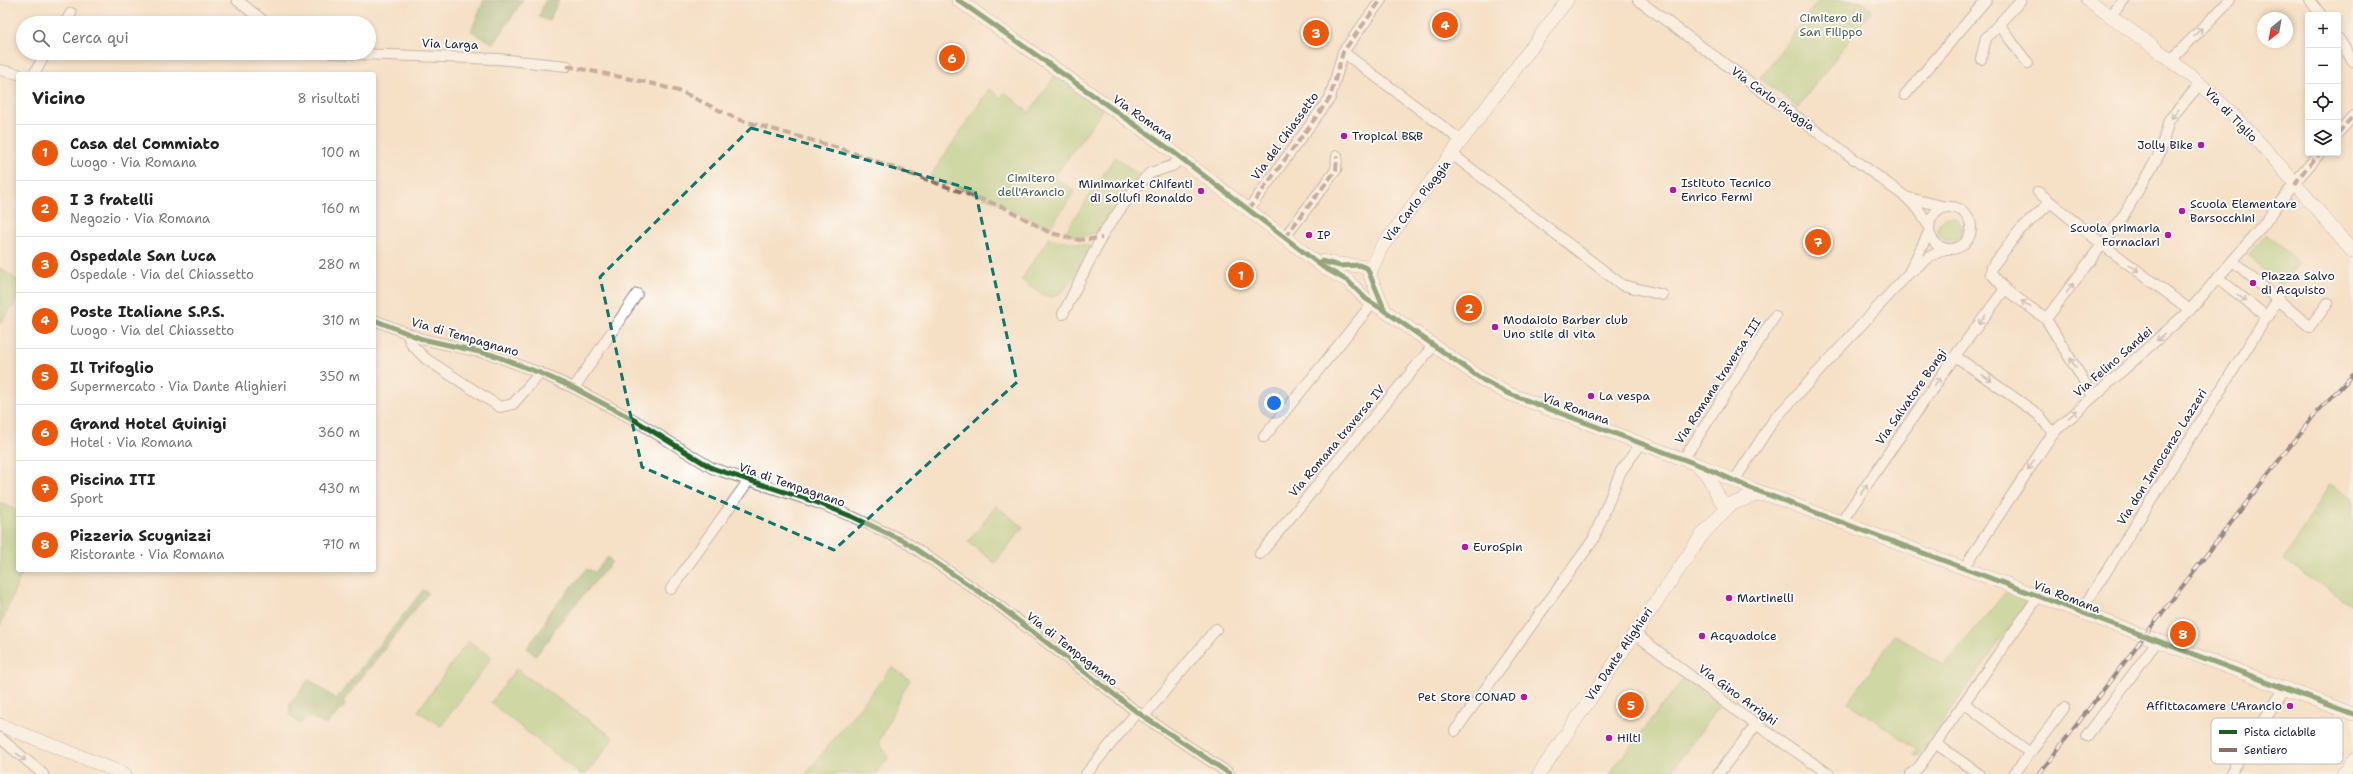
<!DOCTYPE html>
<html lang="it">
<head>
<meta charset="utf-8">
<style>
  :root { --surface:#fff; --page:#f2f2f2; --text:#222; --muted:#767676; --line:#e0e0e0; --accent:#ea580c }
  body { margin:0; font-family:"Shantell Sans",sans-serif; background:var(--page); color:var(--text) }
  .controls { position:absolute; right:12px; top:12px; display:grid; overflow:hidden; border-radius:4px; box-shadow:0 2px 6px #0003 }
  .controls button { width:36px; height:36px; display:grid; place-items:center; padding:0; border:0; border-bottom:1px solid var(--line); background:var(--surface); color:var(--text); font:20px sans-serif }
  .compass { position:absolute; left:2257px; top:12px; width:36px; height:36px; border-radius:50%; background:var(--surface); box-shadow:0 2px 6px #0003; rotate:211deg }
  .you { position:absolute; left:1274px; top:403px; width:14px; height:14px; margin:-10px; border:3px solid #fff; border-radius:50%; background:#1a73e8; box-shadow:0 0 0 6px #1a73e833 }
  .badge { display:grid; place-items:center; width:26px; height:26px; border-radius:50%; background:var(--accent); color:#fff; font-size:13px; font-weight:700 }
  .pin { position:absolute; translate:-50% -50%; border:2px solid #fff; box-shadow:0 1px 4px #0006 }
  .list { margin:0; padding:0; list-style:none }
  h2 { display:flex; justify-content:space-between; align-items:center; height:52px; margin:0; padding:0 16px; font-size:17px }
  h2 small { font-size:13px; font-weight:400; color:var(--muted) }
  .list li { display:grid; grid-template-columns:26px 1fr auto; gap:12px; align-items:center; box-sizing:border-box; height:56px; padding:0 16px; border-top:1px solid var(--line) }
  .list b { display:block; font-size:15px; white-space:nowrap }
  .list p { margin:0; font-size:13px; white-space:nowrap; color:var(--muted) }
  .list em { font-size:13px; font-style:normal; color:var(--muted) }
  .icon { flex:none; width:22px; height:22px; fill:none; stroke:currentColor; stroke-width:2; stroke-linecap:round; stroke-linejoin:round }
  .map { position:relative; flex:none; width:2353px; height:774px; overflow:hidden }
  .search { position:absolute; background:var(--surface); box-shadow:0 2px 6px #0003; left:16px; top:16px; width:360px; height:44px; display:flex; align-items:center; gap:10px; box-sizing:border-box; padding:0 14px; border-radius:22px; color:var(--muted); font-size:15px }
  .panel { position:absolute; background:var(--surface); box-shadow:0 2px 6px #0003; left:16px; top:72px; width:360px; height:500px; border-radius:4px }
  .map>svg:first-child { display:block }
  .green { fill:#a1cd7b; stroke:#62785b }
  .forest { fill:#80b06b; stroke:#516953 }
  .lines { fill:none; stroke-linecap:round; stroke-linejoin:round }
  .minor-casing { stroke:#8c8180; stroke-width:12 }
  .major-casing { stroke:#8c8180; stroke-width:14 }
  .minor { stroke:#fff; stroke-width:10 }
  .major { stroke:#fff; stroke-width:13 }
  .rail-casing { stroke:#22223b; stroke-width:4 }
  .rail { stroke:#fff; stroke-width:2.5; stroke-dasharray:8; stroke-linecap:butt }
  .quiet { stroke:#8d6e63; stroke-width:4; stroke-dasharray:8 4; stroke-linecap:butt }
  .cycleway-casing { stroke:#fff; stroke-width:8 }
  .cycleway { stroke:#1b5e20; stroke-width:5 }
  .oneway { stroke:#9c9ca7 }
  .marked { fill:none; stroke:#0f766e; stroke-width:3; stroke-dasharray:8 5; stroke-linejoin:round }
  .poi-dot { fill:#b5179e; stroke:#fff; stroke-width:1.5 }
  .labels { text-anchor:middle; stroke-width:3.5; stroke-linejoin:round; paint-order:stroke }
  .park-label { font-size:12px; fill:#4e5e51; stroke:#fff }
  .street-label { font-size:12px; fill:#22223b; stroke:#fff }
  .poi-label { font-size:12px; fill:#22223b; stroke:#fff; text-anchor:start }
  .key { fill:#fff; stroke:#bdbdc4; stroke-width:1 }
  .key-label { font-size:11px; fill:#22223b }
</style>
</head>
<body>
<div class="map">
<svg width="2353" height="774" viewBox="0 0 2353 774">
  <rect width="100%" height="100%" fill="#fff"/>
  <filter id="ink" filterUnits="userSpaceOnUse"><feTurbulence type="fractalNoise" baseFrequency=".025" numOctaves="2"/><feDisplacementMap in="SourceGraphic" scale="8" xChannelSelector="R" yChannelSelector="G"/><feConvolveMatrix kernelMatrix="1 2 1 2 8 2 1 2 1" color-interpolation-filters="sRGB"/></filter>
  <filter id="wash" filterUnits="userSpaceOnUse"><feTurbulence type="fractalNoise" baseFrequency=".012" numOctaves="4" result="noise"/><feDisplacementMap in="SourceGraphic" scale="16" xChannelSelector="R" yChannelSelector="G"/><feGaussianBlur stdDeviation="0.9" result="paint"/><feColorMatrix in="noise" values="0 0 0 0 0 0 0 0 0 0 0 0 0 0 0 0 0 1.4 0 .05"/><feComposite in="paint" operator="in"/></filter>
  <g filter="url(#wash)">
    <rect width="100%" height="100%" fill="#f5e0c6"/>
    <!-- green -->
    <g class="green">
      <polygon points="1819,0 1859,0 1872,10 1798,107 1760,78"/>
      <polygon points="1056,74 1103,110 1054,177 1075,191 1049,229 997,202 930,177 989,89 1001,98 1005,92 1029,113"/>
      <polygon points="1115,157 1139,175 1097,232 1081,237 1064,234"/>
      <circle cx="1950" cy="229" r="12"/>
      <polygon points="2266,234 2299,263 2281,285 2248,255"/>
      <path d="M1049,238L1090,246C1085,259 1066,297 1051,297C1041,296 1029,285 1021,280Z"/>
      <polygon points="0,268 18,281 18,299 0,324"/>
      <polygon points="2330,484 2353,498 2353,605 2284,560"/>
      <polygon points="0,503 18,511 18,570 23,570 0,626"/>
      <polygon points="996,506 1023,527 995,563 968,542"/>
      <polygon points="2006,592 2022,597 2025,605 2023,608 1918,756 1913,755 1917,749 1848,702 1870,672 1894,634 1944,666"/>
      <polygon points="468,641 492,657 441,726 418,711"/>
      <path d="M892,667L910,680C897,699 890,721 879,742L888,758L876,774H806Z"/>
      <polygon points="516,669 614,738 586,774 580,774 491,703"/>
      <polygon points="1684,678 1720,705 1669,774 1609,774"/>
    </g>
    <!-- forest -->
    <g class="forest">
      <polygon points="484,0 523,0 494,44 471,31"/>
      <polygon points="545,0 559,0 549,21 539,17"/>
      <polygon points="608,557 612,562 555,628 549,640 535,656 527,648 544,625 547,615 587,569 595,572"/>
      <polygon points="423,590 428,593 342,703 346,705 326,725 310,717 299,724 290,716 289,705 309,679 336,699"/>
    </g>
  </g>
  <g filter="url(#ink)">
    <g class="lines">
      <defs>
        <g id="minor">
          <polyline points="237,0 266,23"/>
          <polyline points="1638,0 1907,198 1919,210 1928,225"/>
          <polyline points="2310,0 2321,15"/>
          <polyline points="2110,16 2124,0"/>
          <polyline points="65,23 71,13"/>
          <path d="M1999,25C2010,37 2017,51 2028,63"/>
          <polyline points="2338,38 2353,61"/>
          <polyline points="1343,52 1462,141"/>
          <polyline points="331,53 498,59 567,66"/>
          <polyline points="1981,59 1986,38 2021,0"/>
          <polyline points="2171,60 2230,0"/>
          <polyline points="0,70 18,74"/>
          <polyline points="34,74 46,53"/>
          <polyline points="1905,95 1986,0"/>
          <polyline points="2338,133 2353,116"/>
          <polyline points="1452,154 1622,285 1663,295"/>
          <polyline points="2038,192 2103,245 2190,310"/>
          <polyline points="1909,198 1946,207"/>
          <polyline points="2051,202 2020,230 1992,267 1991,273 2005,289 2046,319 2093,396"/>
          <circle cx="1950" cy="228" r="21"/>
          <polyline points="1248,210 1330,98 1343,52 1381,0"/>
          <polyline points="1285,237 1336,170 1337,156"/>
          <polyline points="2233,261 2310,327 2328,303"/>
          <polyline points="1910,271 1929,232"/>
          <polyline points="2218,278 2267,317"/>
          <polyline points="1063,314 1104,232 1135,189 1150,173 1172,166 1182,158"/>
          <polyline points="2046,319 2122,218 2160,153 2169,120 2200,84"/>
          <polyline points="374,320 422,339 493,355 540,373 574,388 636,421 712,468 818,503 853,517 904,541 994,602 1137,712 1230,774"/>
          <polyline points="407,334 412,345 426,359 500,407 513,404 540,373"/>
          <polyline points="1955,356 2039,415 2053,433"/>
          <polyline points="574,388 637,294"/>
          <polyline points="1264,437 1372,304"/>
          <polyline points="1683,460 1775,316"/>
          <polyline points="1734,481 1773,421 1909,273 1931,256 1945,249"/>
          <polyline points="1842,521 1955,356 2005,289"/>
          <polyline points="1260,554 1433,346"/>
          <polyline points="1964,568 2053,433 2190,310 2260,229 2300,176 2320,153"/>
          <polyline points="671,589 749,480"/>
          <polyline points="2080,613 2278,299"/>
          <polyline points="1634,633 1738,712 1829,774"/>
          <polyline points="1964,703 2030,753"/>
          <polyline points="1144,716 1216,629"/>
          <polyline points="1455,731 1593,540 1621,471 1641,444"/>
          <polyline points="2087,736 2158,640"/>
          <polyline points="0,738 43,774"/>
          <polyline points="1935,743 1979,774"/>
          <polyline points="1086,774 1137,712"/>
          <polyline points="1718,774 1756,725"/>
          <polyline points="1911,774 1919,767 2038,597"/>
          <polyline points="2014,774 2064,708"/>
          <polyline points="2230,774 2285,688"/>
        </g>
        <g id="major">
          <polyline points="958,0 1168,148 1323,267 1348,281 1366,299 1385,311 1483,380 1507,393 1704,467 1750,488 2353,714"/>
          <path d="M2088,0C2130,30 2173,59 2211,94C2263,141 2307,199 2353,252"/>
          <path d="M1323,261C1336,266 1360,264 1367,268L1385,311"/>
          <polyline points="1370,273 1381,248 1567,0"/>
          <path d="M1700,468C1715,480 1715,498 1724,504C1736,507 1749,493 1765,495"/>
          <polyline points="0,725 125,774"/>
          <polyline points="1539,774 1702,535 1730,505"/>
          <polyline points="2343,774 2353,760"/>
        </g>
      </defs>
      <!-- minor casing -->
      <use href="#minor" class="minor-casing"/>
      <!-- major casing -->
      <use href="#major" class="major-casing"/>
      <!-- minor -->
      <use href="#minor" class="minor"/>
      <!-- major -->
      <use href="#major" class="major"/>
      <defs>
        <polyline id="rail" points="2039,774 2266,477 2316,413 2353,375"/>
      </defs>
      <!-- rail casing -->
      <use href="#rail" class="rail-casing"/>
      <!-- rail -->
      <use href="#rail" class="rail"/>
      <!-- quiet -->
      <g class="quiet">
        <polyline points="567,66 650,83 682,92 737,119 842,149 1003,207 1051,233 1079,240 1102,238"/>
        <polyline points="2338,133 2353,116"/>
        <polyline points="2295,185 2300,176 2320,153"/>
        <polyline points="1248,210 1330,98 1343,52 1381,0"/>
        <polyline points="1285,237 1336,170 1337,156"/>
      </g>
      <defs>
        <g id="cycleway">
          <polyline points="958,0 1168,148 1323,267 1348,281 1366,299 1385,311 1483,380 1507,393 1704,467 1750,488 2353,714"/>
          <polyline points="1321,261 1340,266 1359,265 1367,268 1385,311"/>
          <polyline points="374,320 422,339 493,355 540,373 574,388 636,421 712,468 818,503 853,517 904,541 994,602 1137,712 1230,774"/>
        </g>
      </defs>
      <!-- cycleway casing -->
      <use href="#cycleway" class="cycleway-casing"/>
      <!-- cycleway -->
      <use href="#cycleway" class="cycleway"/>
    </g>
    <!-- one-way arrows -->
    <defs><path id="oneway-shaft" d="M-6 0H5M1.5-3L5.5 0L1.5 3" fill="none" stroke-width="1.6" stroke-linecap="round" stroke-linejoin="round"/></defs>
    <g class="oneway">
      <use href="#oneway-shaft" transform="translate(2198 32) rotate(-45)"/>
      <use href="#oneway-shaft" transform="translate(2175 114) rotate(129)"/>
      <use href="#oneway-shaft" transform="translate(2134 268) rotate(36)"/>
      <use href="#oneway-shaft" transform="translate(2070 288) rotate(-53)"/>
      <use href="#oneway-shaft" transform="translate(2242 298) rotate(38)"/>
      <use href="#oneway-shaft" transform="translate(2026 304) rotate(-144)"/>
      <use href="#oneway-shaft" transform="translate(1982 320) rotate(127)"/>
      <use href="#oneway-shaft" transform="translate(2161 337) rotate(139)"/>
      <use href="#oneway-shaft" transform="translate(2073 363) rotate(-121)"/>
      <use href="#oneway-shaft" transform="translate(1987 378) rotate(35)"/>
      <use href="#oneway-shaft" transform="translate(1937 382) rotate(-55)"/>
      <use href="#oneway-shaft" transform="translate(2073 414) rotate(-41)"/>
      <use href="#oneway-shaft" transform="translate(2031 465) rotate(123)"/>
      <use href="#oneway-shaft" transform="translate(1864 489) rotate(-56)"/>
      <use href="#oneway-shaft" transform="translate(21 757) rotate(39)"/>
    </g>
  </g>
  <!-- marked area -->
  <path d="M0 0H2353V774H0ZM751,128L975,190L1017,382L834,550L642,467L600,277Z" fill="#f5e0c6" fill-opacity=".55" fill-rule="evenodd"/>
  <path class="marked" d="M751,128L975,190L1017,382L834,550L642,467L600,277Z"/>
  <!-- markers -->
  <g class="poi-dot">
    <circle cx="1344" cy="136" r="4"/>
    <circle cx="2201" cy="145" r="4"/>
    <circle cx="1673" cy="190" r="4"/>
    <circle cx="1201" cy="191" r="4"/>
    <circle cx="2182" cy="211" r="4"/>
    <circle cx="1309" cy="235" r="4"/>
    <circle cx="2168" cy="235" r="4"/>
    <circle cx="2253" cy="283" r="4"/>
    <circle cx="1495" cy="327" r="4"/>
    <circle cx="1591" cy="396" r="4"/>
    <circle cx="1465" cy="547" r="4"/>
    <circle cx="1729" cy="598" r="4"/>
    <circle cx="1702" cy="636" r="4"/>
    <circle cx="1524" cy="697" r="4"/>
    <circle cx="2290" cy="706" r="4"/>
    <circle cx="1609" cy="738" r="4"/>
  </g>
  <g class="labels">
    <!-- park labels -->
    <g class="park-label">
      <text x="1831" y="22">Cimitero di<tspan x="1831" dy="14">San Filippo</tspan></text>
      <text x="1031" y="182">Cimitero<tspan x="1031" dy="14">dell'Arancio</tspan></text>
    </g>
    <!-- street labels -->
    <g class="street-label">
      <text transform="translate(450 44) rotate(2)" y="4">Via Larga</text>
      <text transform="translate(1773 99) rotate(36)" y="4">Via Carlo Piaggia</text>
      <text transform="translate(2231 115) rotate(46)" y="4">Via di Tiglio</text>
      <text transform="translate(1143 118) rotate(35)" y="4">Via Romana</text>
      <text transform="translate(1285 136) rotate(-54)" y="4">Via del Chiassetto</text>
      <text transform="translate(1417 201) rotate(-52)" y="4">Via Carlo Piaggia</text>
      <text transform="translate(465 337) rotate(16)" y="4">Via di Tempagnano</text>
      <text transform="translate(2113 362) rotate(-41)" y="4">Via Felino Sandei</text>
      <text transform="translate(1718 381) rotate(-57)" y="4">Via Romana traversa III</text>
      <text transform="translate(1911 397) rotate(-55)" y="4">Via Salvatore Bongi</text>
      <text transform="translate(1576 409) rotate(20)" y="4">Via Romana</text>
      <text transform="translate(1337 441) rotate(-50)" y="4">Via Romana traversa IV</text>
      <text transform="translate(2162 457) rotate(-58)" y="4">Via don Innocenzo Lazzeri</text>
      <text transform="translate(792 485) rotate(19)" y="4">Via di Tempagnano</text>
      <text transform="translate(2067 597) rotate(21)" y="4">Via Romana</text>
      <text transform="translate(1072 649) rotate(38)" y="4">Via di Tempagnano</text>
      <text transform="translate(1619 654) rotate(-56)" y="4">Via Dante Alighieri</text>
      <text transform="translate(1738 695) rotate(36)" y="4">Via Gino Arrighi</text>
    </g>
    <!-- poi labels -->
    <g class="poi-label">
      <text x="1352" y="140">Tropical B&amp;B</text>
      <text x="2193" y="149" text-anchor="end">Jolly Bike</text>
      <text x="1681" y="187">Istituto Tecnico<tspan x="1681" dy="14">Enrico Fermi</tspan></text>
      <text x="1193" y="188" text-anchor="end">Minimarket Chifenti<tspan x="1193" dy="14">di Sollufi Ronaldo</tspan></text>
      <text x="2190" y="208">Scuola Elementare<tspan x="2190" dy="14">Barsocchini</tspan></text>
      <text x="2160" y="232" text-anchor="end">Scuola primaria<tspan x="2160" dy="14">Fornaciari</tspan></text>
      <text x="1317" y="239">IP</text>
      <text x="2261" y="280">Piazza Salvo<tspan x="2261" dy="14">di Acquisto</tspan></text>
      <text x="1503" y="324">Modaiolo Barber club<tspan x="1503" dy="14">Uno stile di vita</tspan></text>
      <text x="1599" y="400">La vespa</text>
      <text x="1473" y="551">EuroSpin</text>
      <text x="1737" y="602">Martinelli</text>
      <text x="1710" y="640">Acquadolce</text>
      <text x="1516" y="701" text-anchor="end">Pet Store CONAD</text>
      <text x="2282" y="710" text-anchor="end">Affittacamere L'Arancio</text>
      <text x="1617" y="742">Hilti</text>
    </g>
  </g>
  <!-- legend -->
  <rect x="2211" y="718" width="132" height="46" rx="6" class="key"/>
  <rect x="2219" y="730" width="18" height="4" fill="#1b5e20"/>
  <rect x="2219" y="748" width="18" height="4" fill="#8d6e63"/>
  <g class="key-label">
    <text x="2244" y="736">Pista ciclabile</text>
    <text x="2244" y="754">Sentiero</text>
  </g>
</svg>
<div class="controls">
<button>+</button>
<button>−</button>
<button><svg class="icon" aria-label="locate" viewBox="0 0 24 24"><circle cx="12" cy="12" r="6"/><path d="M12 2v4M12 18v4M2 12h4M18 12h4"/></svg></button>
<button><svg class="icon" aria-label="layers" viewBox="0 0 24 24"><path d="M12 4l9 5-9 5-9-5zM3 14l9 5 9-5"/></svg></button>
</div>
<svg class="compass" viewBox="-18 -18 36 36"><path d="M0-13l5 13h-10z" fill="#e53935"/><path d="M0 13l5-13h-10z" fill="#767676"/></svg>
<div class="you"></div>
<div class="pin badge" style="left:1241px;top:275px">1</div>
<div class="pin badge" style="left:1469px;top:308px">2</div>
<div class="pin badge" style="left:1316px;top:33px">3</div>
<div class="pin badge" style="left:1445px;top:25px">4</div>
<div class="pin badge" style="left:1631px;top:705px">5</div>
<div class="pin badge" style="left:952px;top:58px">6</div>
<div class="pin badge" style="left:1818px;top:242px">7</div>
<div class="pin badge" style="left:2183px;top:634px">8</div>
<div class="search"><svg class="icon" aria-label="search" viewBox="0 0 24 24"><circle cx="10" cy="10" r="6"/><path d="M15 15l6 6"/></svg>Cerca qui</div>
<section class="panel">
<h2>Vicino<small>8 risultati</small></h2>
<ul class="list">
<li><span class="badge">1</span><div><b>Casa del Commiato</b><p>Luogo · Via Romana</p></div><em>100 m</em></li>
<li><span class="badge">2</span><div><b>I 3 fratelli</b><p>Negozio · Via Romana</p></div><em>160 m</em></li>
<li><span class="badge">3</span><div><b>Ospedale San Luca</b><p>Ospedale · Via del Chiassetto</p></div><em>280 m</em></li>
<li><span class="badge">4</span><div><b>Poste Italiane S.P.S.</b><p>Luogo · Via del Chiassetto</p></div><em>310 m</em></li>
<li><span class="badge">5</span><div><b>Il Trifoglio</b><p>Supermercato · Via Dante Alighieri</p></div><em>350 m</em></li>
<li><span class="badge">6</span><div><b>Grand Hotel Guinigi</b><p>Hotel · Via Romana</p></div><em>360 m</em></li>
<li><span class="badge">7</span><div><b>Piscina ITI</b><p>Sport</p></div><em>430 m</em></li>
<li><span class="badge">8</span><div><b>Pizzeria Scugnizzi</b><p>Ristorante · Via Romana</p></div><em>710 m</em></li>
</ul>
</section>
</div>
</body>
</html>
